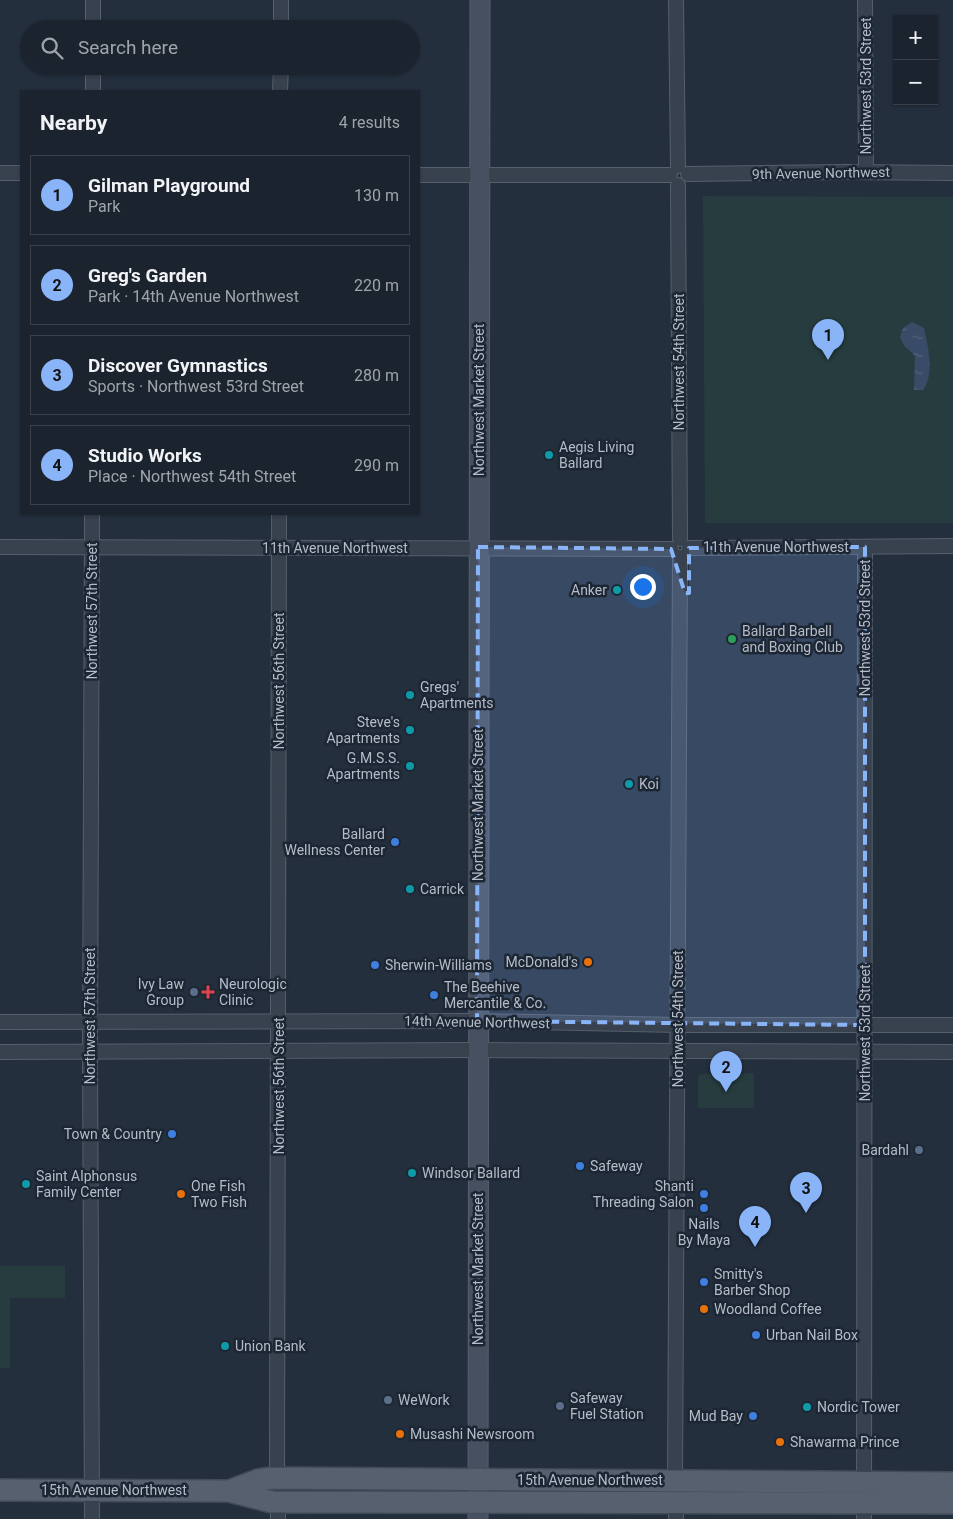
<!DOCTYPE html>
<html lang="en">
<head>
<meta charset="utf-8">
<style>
  :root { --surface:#1b232e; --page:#282f3a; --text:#f1f3f6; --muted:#a0a4aa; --line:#39404a; --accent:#8ab4f8 }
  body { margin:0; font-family:Roboto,sans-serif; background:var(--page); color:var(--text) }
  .controls { position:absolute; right:15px; top:15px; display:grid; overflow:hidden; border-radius:0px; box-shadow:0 1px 4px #0004 }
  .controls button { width:45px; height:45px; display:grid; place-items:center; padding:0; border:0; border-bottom:1px solid var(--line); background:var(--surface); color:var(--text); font:25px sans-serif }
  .you { position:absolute; left:642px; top:586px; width:18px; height:18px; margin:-12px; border:4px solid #fff; border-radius:50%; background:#1a73e8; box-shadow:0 0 0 8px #1a73e833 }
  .badge { display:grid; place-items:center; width:32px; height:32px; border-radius:50%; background:var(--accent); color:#111; font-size:16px; font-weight:700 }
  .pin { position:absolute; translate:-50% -41px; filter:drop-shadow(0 1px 2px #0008) }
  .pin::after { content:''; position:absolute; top:26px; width:18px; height:15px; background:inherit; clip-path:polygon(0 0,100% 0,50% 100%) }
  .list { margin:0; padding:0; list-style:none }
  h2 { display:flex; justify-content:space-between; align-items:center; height:65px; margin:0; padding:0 20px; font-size:21px }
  h2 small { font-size:16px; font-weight:400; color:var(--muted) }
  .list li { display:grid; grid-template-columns:32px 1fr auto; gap:15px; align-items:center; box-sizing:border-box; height:80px; margin:0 10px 10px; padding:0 10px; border:1px solid var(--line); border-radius:0px }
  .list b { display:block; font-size:19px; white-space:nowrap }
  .list p { margin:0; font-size:16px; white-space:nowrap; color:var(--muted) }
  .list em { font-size:16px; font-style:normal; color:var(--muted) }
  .icon { flex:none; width:28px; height:28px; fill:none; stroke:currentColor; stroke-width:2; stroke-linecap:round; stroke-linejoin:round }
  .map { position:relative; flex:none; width:953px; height:1519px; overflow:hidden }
  .search { position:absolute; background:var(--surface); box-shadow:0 1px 4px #0004; left:20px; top:20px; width:400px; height:55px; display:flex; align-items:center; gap:12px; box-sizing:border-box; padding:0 18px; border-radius:28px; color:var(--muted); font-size:19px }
  .panel { position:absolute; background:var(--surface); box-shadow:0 1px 4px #0004; left:20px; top:90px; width:400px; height:425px; border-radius:0px }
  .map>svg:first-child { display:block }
  .green { fill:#263c3f }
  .water { fill:url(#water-ripples) }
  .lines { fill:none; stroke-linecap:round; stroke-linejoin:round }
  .minor-casing { stroke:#565f6c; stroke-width:16 }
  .secondary-casing { stroke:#565f6c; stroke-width:21 }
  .primary-casing { stroke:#414a57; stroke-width:24 }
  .minor { stroke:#38414e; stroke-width:14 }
  .secondary { stroke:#465061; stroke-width:19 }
  .primary { stroke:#56606e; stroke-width:21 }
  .marked { fill:#8ab4f8; fill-opacity:0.2; stroke:#8ab4f8; stroke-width:4; stroke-dasharray:10 6; stroke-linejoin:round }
  .culture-dot { fill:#0f9aa8; stroke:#1d2633; stroke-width:2 }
  .leisure-dot { fill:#2e9e5b; stroke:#1d2633; stroke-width:2 }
  .shop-dot { fill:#3f7fe0; stroke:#1d2633; stroke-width:2 }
  .food-dot { fill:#e8710a; stroke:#1d2633; stroke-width:2 }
  .service-dot { fill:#5c6f8a; stroke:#1d2633; stroke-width:2 }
  .health-dot { fill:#e0444e; stroke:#1d2633; stroke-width:2 }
  .labels { text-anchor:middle; stroke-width:5; stroke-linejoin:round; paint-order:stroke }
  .street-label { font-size:14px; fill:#b4bcc9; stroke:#1d2633 }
  .poi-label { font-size:14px; fill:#b4bcc9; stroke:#1d2633; text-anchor:start }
</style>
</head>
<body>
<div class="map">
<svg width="953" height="1519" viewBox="0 0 953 1519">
  <defs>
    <pattern id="water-ripples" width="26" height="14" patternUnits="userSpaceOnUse" patternTransform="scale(1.25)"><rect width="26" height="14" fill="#394c67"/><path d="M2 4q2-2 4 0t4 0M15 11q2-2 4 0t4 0" fill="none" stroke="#53647b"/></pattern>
  </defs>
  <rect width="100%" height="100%" fill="#242f3e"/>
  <!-- green -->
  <g class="green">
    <polygon points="703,196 953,197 953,523 705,523"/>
    <polygon points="754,1073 754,1108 698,1108 698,1076 701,1074"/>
    <polygon points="0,1266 65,1266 65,1298 10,1298 10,1368 0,1368"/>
  </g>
  <!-- water -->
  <path class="water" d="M912,322L924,328C928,347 935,374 923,390H914L915,356L903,344L900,337L903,328Z"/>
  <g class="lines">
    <defs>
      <g id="minor">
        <polyline points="676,0 678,166"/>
        <polyline points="865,0 866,172"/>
        <polyline points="93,29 93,0"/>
        <polyline points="281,29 281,0"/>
        <polyline points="93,91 93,66"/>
        <polyline points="280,91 281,66"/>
        <polyline points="0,173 21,173"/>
        <polyline points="688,174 847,172 953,173"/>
        <polyline points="419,175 670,175"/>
        <polyline points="678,185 680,539"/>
        <polyline points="0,547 671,549"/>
        <polyline points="689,548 953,546"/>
        <polyline points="0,1022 477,1021 678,1025 953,1025"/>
        <polyline points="0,1052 477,1050 953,1052"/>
        <polyline points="277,1478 279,514"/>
        <polyline points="675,1481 680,557"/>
        <polyline points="278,1502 278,1519"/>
        <polyline points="676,1503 676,1519"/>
        <polyline points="92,1519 90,1051 92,514"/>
        <polyline points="864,1519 865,547"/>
      </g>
      <polyline id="secondary" points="478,1519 480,0"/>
      <g id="primary">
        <polyline points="0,1490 229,1491 272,1502 953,1503"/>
        <polyline points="229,1491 258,1480 272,1478 953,1483"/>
      </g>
    </defs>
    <!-- minor casing -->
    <use href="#minor" class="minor-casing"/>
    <!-- secondary casing -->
    <use href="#secondary" class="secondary-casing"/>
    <!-- primary casing -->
    <use href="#primary" class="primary-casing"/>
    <!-- minor -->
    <use href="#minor" class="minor"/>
    <!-- secondary -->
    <use href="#secondary" class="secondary"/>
    <!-- primary -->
    <use href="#primary" class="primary"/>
  </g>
  <!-- marked area -->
  <path class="marked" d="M478,547L671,549L685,593H689V548L865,547V1025L477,1021Z"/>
  <!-- markers -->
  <g class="culture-dot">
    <circle cx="549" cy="455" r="5"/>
    <circle cx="617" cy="590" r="5"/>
    <circle cx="410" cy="695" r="5"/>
    <circle cx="410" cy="730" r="5"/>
    <circle cx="410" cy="766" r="5"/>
    <circle cx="629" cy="784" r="5"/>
    <circle cx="410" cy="889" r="5"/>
    <circle cx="412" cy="1173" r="5"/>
    <circle cx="26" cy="1184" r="5"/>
    <circle cx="225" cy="1346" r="5"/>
    <circle cx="807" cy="1407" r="5"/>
  </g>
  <circle class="leisure-dot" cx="732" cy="639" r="5"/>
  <g class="shop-dot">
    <circle cx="395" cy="842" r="5"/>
    <circle cx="375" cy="965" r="5"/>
    <circle cx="434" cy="995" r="5"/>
    <circle cx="172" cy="1134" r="5"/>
    <circle cx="580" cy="1166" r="5"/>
    <circle cx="704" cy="1194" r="5"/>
    <circle cx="704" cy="1208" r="5"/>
    <circle cx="704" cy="1282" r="5"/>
    <circle cx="756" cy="1335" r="5"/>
    <circle cx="753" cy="1416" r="5"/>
  </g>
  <g class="food-dot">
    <circle cx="588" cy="962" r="5"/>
    <circle cx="181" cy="1194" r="5"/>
    <circle cx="704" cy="1309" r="5"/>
    <circle cx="400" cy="1434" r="5"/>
    <circle cx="780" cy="1442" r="5"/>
  </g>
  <g class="service-dot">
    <circle cx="194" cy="992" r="5"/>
    <circle cx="919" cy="1150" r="5"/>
    <circle cx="388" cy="1400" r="5"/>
    <circle cx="560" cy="1406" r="5"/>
  </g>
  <path class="health-dot" d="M205.5 984.5h5v5h5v5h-5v5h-5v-5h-5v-5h5z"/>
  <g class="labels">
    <!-- street labels -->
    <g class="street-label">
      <text transform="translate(866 86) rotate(-90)" y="5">Northwest 53rd Street</text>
      <text transform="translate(821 173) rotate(-1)" y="5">9th Avenue Northwest</text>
      <text transform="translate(679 362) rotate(-90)" y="5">Northwest 54th Street</text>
      <text transform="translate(479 400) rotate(-90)" y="5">Northwest Market Street</text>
      <text x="776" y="552">11th Avenue Northwest</text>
      <text x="335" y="553">11th Avenue Northwest</text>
      <text transform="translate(92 611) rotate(-90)" y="5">Northwest 57th Street</text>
      <text transform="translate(865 628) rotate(-90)" y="5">Northwest 53rd Street</text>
      <text transform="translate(279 681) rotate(-90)" y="5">Northwest 56th Street</text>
      <text transform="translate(478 805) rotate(-90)" y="5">Northwest Market Street</text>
      <text transform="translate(90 1016) rotate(-90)" y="5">Northwest 57th Street</text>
      <text transform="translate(678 1019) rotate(-90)" y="5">Northwest 54th Street</text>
      <text transform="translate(477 1022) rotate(1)" y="5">14th Avenue Northwest</text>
      <text transform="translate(865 1033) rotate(-90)" y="5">Northwest 53rd Street</text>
      <text transform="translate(279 1086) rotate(-90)" y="5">Northwest 56th Street</text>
      <text transform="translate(478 1269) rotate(-90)" y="5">Northwest Market Street</text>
      <text x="590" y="1485">15th Avenue Northwest</text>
      <text x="114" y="1495">15th Avenue Northwest</text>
    </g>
    <!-- poi labels -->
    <g class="poi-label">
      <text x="559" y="452">Aegis Living<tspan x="559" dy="16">Ballard</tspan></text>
      <text x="607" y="595" text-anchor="end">Anker</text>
      <text x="742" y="636">Ballard Barbell<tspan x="742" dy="16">and Boxing Club</tspan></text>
      <text x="420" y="692">Gregs'<tspan x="420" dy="16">Apartments</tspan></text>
      <text x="400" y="727" text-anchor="end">Steve's<tspan x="400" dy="16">Apartments</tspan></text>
      <text x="400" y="763" text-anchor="end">G.M.S.S.<tspan x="400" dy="16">Apartments</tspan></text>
      <text x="639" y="789">Koi</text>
      <text x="385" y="839" text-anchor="end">Ballard<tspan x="385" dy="16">Wellness Center</tspan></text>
      <text x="420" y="894">Carrick</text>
      <text x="578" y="967" text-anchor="end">McDonald's</text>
      <text x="385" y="970">Sherwin-Williams</text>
      <text x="184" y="989" text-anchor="end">Ivy Law<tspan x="184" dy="16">Group</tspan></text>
      <text x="219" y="989">Neurologic<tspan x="219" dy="16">Clinic</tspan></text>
      <text x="444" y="992">The Beehive<tspan x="444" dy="16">Mercantile &amp; Co.</tspan></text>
      <text x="162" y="1139" text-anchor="end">Town &amp; Country</text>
      <text x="909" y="1155" text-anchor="end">Bardahl</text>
      <text x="590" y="1171">Safeway</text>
      <text x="422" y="1178">Windsor Ballard</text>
      <text x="36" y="1181">Saint Alphonsus<tspan x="36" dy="16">Family Center</tspan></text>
      <text x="191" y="1191">One Fish<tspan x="191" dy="16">Two Fish</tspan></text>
      <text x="694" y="1191" text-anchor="end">Shanti<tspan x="694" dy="16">Threading Salon</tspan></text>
      <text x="704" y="1229" text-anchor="middle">Nails<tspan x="704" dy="16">By Maya</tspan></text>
      <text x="714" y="1279">Smitty's<tspan x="714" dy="16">Barber Shop</tspan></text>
      <text x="714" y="1314">Woodland Coffee</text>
      <text x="766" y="1340">Urban Nail Box</text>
      <text x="235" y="1351">Union Bank</text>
      <text x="570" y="1403">Safeway<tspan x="570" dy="16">Fuel Station</tspan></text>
      <text x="398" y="1405">WeWork</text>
      <text x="817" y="1412">Nordic Tower</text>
      <text x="743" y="1421" text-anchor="end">Mud Bay</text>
      <text x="410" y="1439">Musashi Newsroom</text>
      <text x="790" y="1447">Shawarma Prince</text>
    </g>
  </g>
</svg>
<div class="controls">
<button>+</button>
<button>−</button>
</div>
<div class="you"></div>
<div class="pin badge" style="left:828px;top:360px">1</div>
<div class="pin badge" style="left:726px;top:1092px">2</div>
<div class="pin badge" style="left:806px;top:1213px">3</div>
<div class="pin badge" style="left:755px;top:1247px">4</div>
<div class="search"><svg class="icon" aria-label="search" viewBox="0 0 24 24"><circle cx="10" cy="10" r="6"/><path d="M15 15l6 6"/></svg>Search here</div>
<section class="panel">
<h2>Nearby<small>4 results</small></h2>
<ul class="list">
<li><span class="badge">1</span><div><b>Gilman Playground</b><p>Park</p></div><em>130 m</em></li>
<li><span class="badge">2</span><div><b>Greg's Garden</b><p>Park · 14th Avenue Northwest</p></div><em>220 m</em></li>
<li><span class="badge">3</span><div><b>Discover Gymnastics</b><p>Sports · Northwest 53rd Street</p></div><em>280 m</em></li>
<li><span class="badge">4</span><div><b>Studio Works</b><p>Place · Northwest 54th Street</p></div><em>290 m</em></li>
</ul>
</section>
</div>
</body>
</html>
